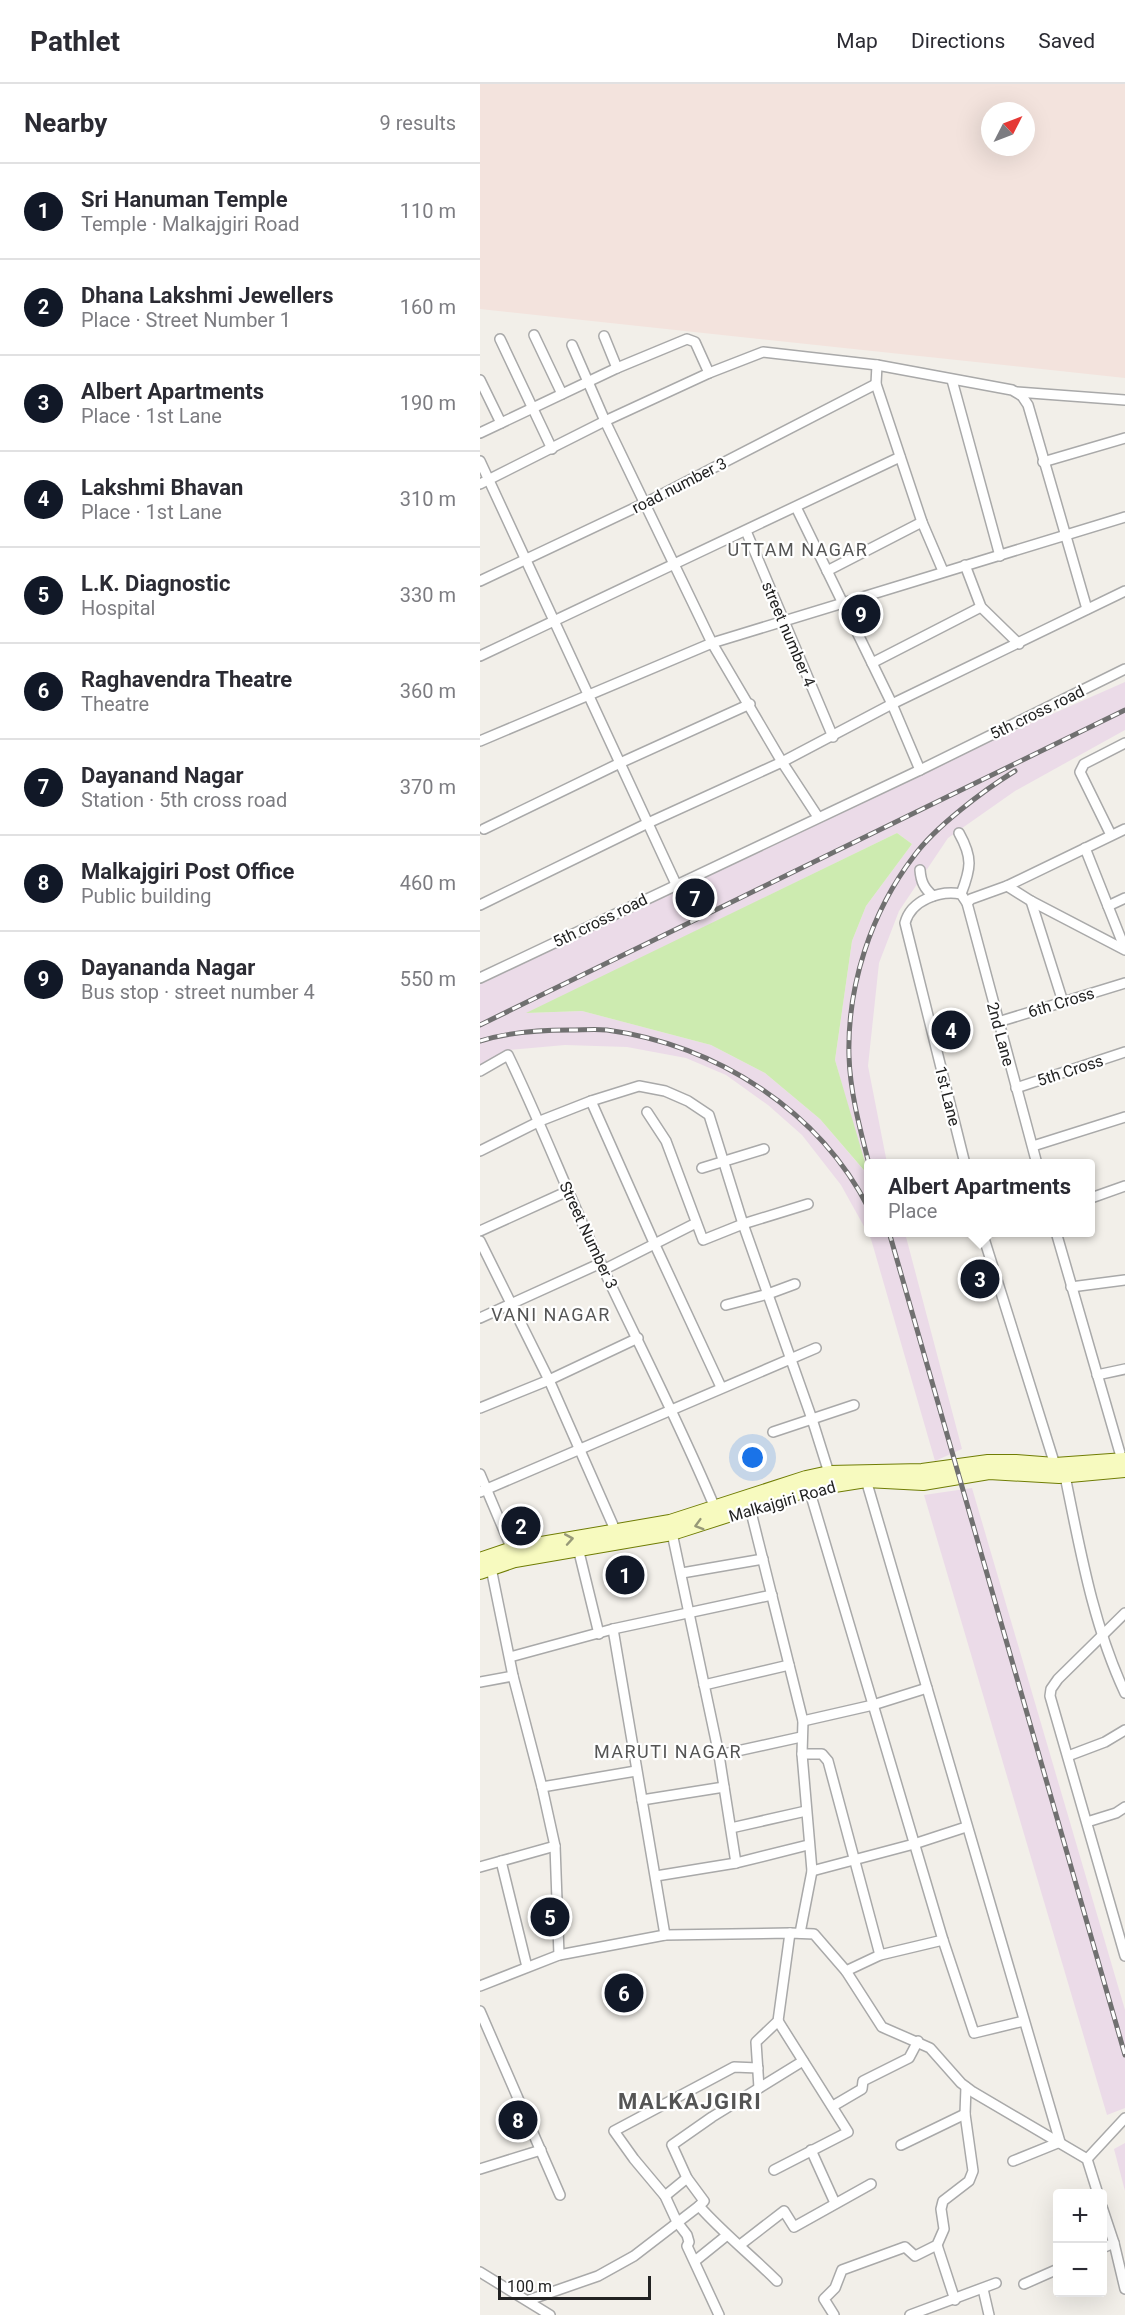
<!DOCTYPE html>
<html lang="en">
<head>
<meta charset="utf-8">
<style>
  :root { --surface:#fff; --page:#f7f7f7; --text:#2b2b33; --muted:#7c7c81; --line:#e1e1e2; --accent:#111827 }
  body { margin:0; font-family:Roboto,sans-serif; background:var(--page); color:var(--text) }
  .controls { position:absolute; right:18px; bottom:18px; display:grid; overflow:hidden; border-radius:6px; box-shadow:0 6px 24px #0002 }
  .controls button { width:54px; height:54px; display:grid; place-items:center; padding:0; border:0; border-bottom:2px solid var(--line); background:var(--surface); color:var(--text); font:30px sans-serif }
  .compass { position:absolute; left:501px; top:18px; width:54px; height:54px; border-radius:50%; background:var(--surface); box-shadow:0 6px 24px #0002; rotate:48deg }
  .scale { position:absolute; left:18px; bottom:15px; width:153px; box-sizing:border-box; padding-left:6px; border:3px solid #222; border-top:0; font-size:16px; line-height:21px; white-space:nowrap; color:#222; -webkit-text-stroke:4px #fff; paint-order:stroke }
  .you { position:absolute; left:273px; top:1374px; width:21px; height:21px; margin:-15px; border:4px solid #fff; border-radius:50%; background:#1a73e8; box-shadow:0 0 0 9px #1a73e833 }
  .badge { display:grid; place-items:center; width:39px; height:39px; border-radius:50%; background:var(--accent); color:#fff; font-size:20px; font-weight:700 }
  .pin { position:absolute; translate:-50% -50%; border:3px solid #fff; box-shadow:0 2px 6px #0006 }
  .popup { position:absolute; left:384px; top:1075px; width:231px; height:78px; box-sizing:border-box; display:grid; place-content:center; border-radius:6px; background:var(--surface); filter:drop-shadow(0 2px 4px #0005); font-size:20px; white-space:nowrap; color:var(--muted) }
  .popup b { font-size:22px; color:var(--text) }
  .popup::after { content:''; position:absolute; left:50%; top:100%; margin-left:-12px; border:12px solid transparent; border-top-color:var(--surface) }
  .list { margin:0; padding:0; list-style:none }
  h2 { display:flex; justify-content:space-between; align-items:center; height:78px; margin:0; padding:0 24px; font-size:26px }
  h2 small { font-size:20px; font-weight:400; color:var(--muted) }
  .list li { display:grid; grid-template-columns:39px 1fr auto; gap:18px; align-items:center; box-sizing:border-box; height:96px; padding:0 24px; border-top:2px solid var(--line) }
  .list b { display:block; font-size:22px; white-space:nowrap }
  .list p { margin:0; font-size:20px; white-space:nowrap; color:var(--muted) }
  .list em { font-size:20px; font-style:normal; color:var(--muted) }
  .map { position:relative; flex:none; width:645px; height:2231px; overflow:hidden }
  header { display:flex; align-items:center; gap:36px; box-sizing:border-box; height:84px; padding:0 30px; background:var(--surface); border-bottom:2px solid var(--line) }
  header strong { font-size:28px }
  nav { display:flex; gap:33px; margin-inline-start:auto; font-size:21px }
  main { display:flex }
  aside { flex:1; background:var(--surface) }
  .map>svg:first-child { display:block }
  .industrial { fill:#ebdbe8; fill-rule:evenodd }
  .military { fill:#f3e3dd; fill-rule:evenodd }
  .grass { fill:#cdebb0 }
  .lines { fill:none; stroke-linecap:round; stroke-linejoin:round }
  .minor-casing { stroke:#a9a9a9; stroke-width:12 }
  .secondary-casing { stroke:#707d05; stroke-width:16 }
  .minor { stroke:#fff; stroke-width:9 }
  .secondary { stroke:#f7fabf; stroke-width:14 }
  .rail-casing { stroke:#707070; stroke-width:5 }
  .rail { stroke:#fff; stroke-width:3; stroke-dasharray:9; stroke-linecap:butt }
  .oneway { stroke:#979978 }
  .labels { text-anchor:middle; stroke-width:4.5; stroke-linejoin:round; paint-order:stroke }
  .street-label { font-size:16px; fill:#222; stroke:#fff }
  .neighbourhood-label { font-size:18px; letter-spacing:1.5px; fill:#555; stroke:#fff }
  .district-label { font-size:22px; font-weight:bold; letter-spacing:1.5px; fill:#555; stroke:#fff }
</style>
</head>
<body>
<header>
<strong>Pathlet</strong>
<nav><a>Map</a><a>Directions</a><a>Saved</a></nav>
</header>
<main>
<aside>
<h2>Nearby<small>9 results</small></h2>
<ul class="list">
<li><span class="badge">1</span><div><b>Sri Hanuman Temple</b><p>Temple · Malkajgiri Road</p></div><em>110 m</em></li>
<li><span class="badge">2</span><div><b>Dhana Lakshmi Jewellers</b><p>Place · Street Number 1</p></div><em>160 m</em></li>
<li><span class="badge">3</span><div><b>Albert Apartments</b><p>Place · 1st Lane</p></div><em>190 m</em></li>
<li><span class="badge">4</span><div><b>Lakshmi Bhavan</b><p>Place · 1st Lane</p></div><em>310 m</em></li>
<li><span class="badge">5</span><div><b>L.K. Diagnostic</b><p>Hospital</p></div><em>330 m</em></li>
<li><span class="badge">6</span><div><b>Raghavendra Theatre</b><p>Theatre</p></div><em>360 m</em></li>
<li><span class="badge">7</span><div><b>Dayanand Nagar</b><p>Station · 5th cross road</p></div><em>370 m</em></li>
<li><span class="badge">8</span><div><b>Malkajgiri Post Office</b><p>Public building</p></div><em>460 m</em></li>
<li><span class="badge">9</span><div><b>Dayananda Nagar</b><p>Bus stop · street number 4</p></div><em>550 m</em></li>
</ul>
</aside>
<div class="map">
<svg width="645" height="2231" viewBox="0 0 645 2231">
  <rect width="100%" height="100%" fill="#f2efe9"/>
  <!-- industrial -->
  <g class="industrial">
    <path d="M645,598V646L535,707L468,754L419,827L399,879L388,982L407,1079L389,1080V1148L425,1149L482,1365L455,1377L391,1155L361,1101L322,1051L288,1021L246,991L206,974L147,963L85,961L29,966L0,982V900L457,681ZM417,749L432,760L386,822L372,857L355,976L387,1090L340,1035L285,989L231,961L102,927L48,929Z"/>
    <polygon points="492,1404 645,1926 645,2024 627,2031 444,1411"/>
    <polygon points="645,2059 645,2107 634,2065"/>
  </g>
  <!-- military -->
  <path class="military" d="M0,0H645V294L0,225ZM510,27H546V63H510Z"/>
  <!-- grass -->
  <polygon class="grass" points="417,749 432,760 386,822 372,857 355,976 389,1092 340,1035 285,989 231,961 102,927 46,929"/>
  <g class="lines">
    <defs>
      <g id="minor">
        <polyline points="54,251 82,310"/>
        <polyline points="124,252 137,284"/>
        <polyline points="20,255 72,365"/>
        <polyline points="92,261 125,337 232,559 302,678 338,733"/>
        <polyline points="397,281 396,300 442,438 463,487"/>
        <polyline points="0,296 21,339"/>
        <polyline points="472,296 520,472"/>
        <polyline points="537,308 645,316"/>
        <polyline points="0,349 137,284 207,255 215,258 229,289"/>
        <polyline points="0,377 196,800"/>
        <polyline points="563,378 645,354"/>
        <polyline points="0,400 125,337 229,289 283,268 397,281 532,306 542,312 548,321 607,525"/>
        <polyline points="316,423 412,620 440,686"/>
        <polyline points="266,447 353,653"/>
        <polyline points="485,481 501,523 539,560"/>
        <polyline points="347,487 442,438"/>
        <polyline points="0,497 165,419 396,300"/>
        <polyline points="0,572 420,373"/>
        <polyline points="392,579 501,523"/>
        <polyline points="0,657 232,559 645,433"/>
        <polyline points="4,745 140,679 270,620"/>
        <path d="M479,749C493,774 491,784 481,810"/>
        <polyline points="631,751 600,688 604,680 645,659"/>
        <polyline points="605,764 645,865"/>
        <path d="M440,786C441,798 444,804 453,812"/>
        <polyline points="527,802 551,817 645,866"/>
        <polyline points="551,817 583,918"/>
        <polyline points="487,819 491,815 527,802 645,745"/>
        <polyline points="0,821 168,739 302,678 412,620 645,507"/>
        <polyline points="628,822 645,814"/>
        <polyline points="0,894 440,686 645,585"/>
        <polyline points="518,938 645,899"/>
        <path d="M0,987L28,971C61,1039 87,1108 119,1176C158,1259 200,1340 235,1424"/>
        <polyline points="536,1004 645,968"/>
        <polyline points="111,1017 175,1161 241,1303"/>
        <polyline points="167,1028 186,1057 223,1156 263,1140 328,1120"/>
        <polyline points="553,1062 645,1033"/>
        <polyline points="0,1067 60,1037 111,1017 159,1002 185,1007 208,1017 229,1031 263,1140 332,1335 349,1389"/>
        <path d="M485,1080L425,839C431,816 460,806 481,810L487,819L557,1080"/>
        <polyline points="222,1084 284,1065"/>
        <polyline points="611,1114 645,1102"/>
        <polyline points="0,1147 88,1107"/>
        <polyline points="502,1148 575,1381"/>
        <polyline points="576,1148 642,1376"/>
        <polyline points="0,1157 69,1296 136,1448"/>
        <polyline points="125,1185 216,1139"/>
        <polyline points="591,1203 645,1196"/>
        <polyline points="246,1221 288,1210 315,1200"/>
        <polyline points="0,1234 121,1179"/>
        <polyline points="617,1291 645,1285"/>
        <polyline points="0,1324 69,1296 158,1254"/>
        <polyline points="293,1348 374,1321"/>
        <polyline points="0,1390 33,1468"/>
        <path d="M585,1392C600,1465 613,1541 645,1609"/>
        <polyline points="386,1396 580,2058 533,2077"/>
        <polyline points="329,1405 463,1856 494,1949 544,1937"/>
        <polyline points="0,1408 336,1264"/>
        <polyline points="270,1424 323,1637 322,1670 332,1787 320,1849"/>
        <polyline points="192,1449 239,1671 256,1779"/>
        <polyline points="98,1464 119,1550"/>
        <polyline points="10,1479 33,1592 62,1703 75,1762 79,1871"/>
        <polyline points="202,1489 283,1475"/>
        <polyline points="645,1529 578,1595 571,1605 570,1612 645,1872"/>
        <polyline points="133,1545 185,1851"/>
        <polyline points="30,1573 133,1545 292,1511"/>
        <polyline points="0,1598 33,1592"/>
        <polyline points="224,1601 309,1581"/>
        <polyline points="323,1637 393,1621 447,1604"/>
        <polyline points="322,1670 342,1670 348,1677 400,1871"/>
        <polyline points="239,1671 321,1653"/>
        <polyline points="588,1672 625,1658 645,1646"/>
        <polyline points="62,1703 156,1687"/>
        <polyline points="162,1716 244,1703"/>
        <polyline points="607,1738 636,1729 645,1723"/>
        <polyline points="251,1744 326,1727"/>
        <polyline points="21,1777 47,1883"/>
        <polyline points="0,1783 75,1762"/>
        <polyline points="332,1787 434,1760 486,1743"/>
        <polyline points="176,1792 256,1779 328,1761"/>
        <polyline points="366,1887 400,1871 463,1856"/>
        <polyline points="0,1902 79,1871 185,1851 310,1849 334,1850 366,1887 402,1943 450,1964 481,1999 493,2008 607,2075 618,2110"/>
        <polyline points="0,1927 80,2111"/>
        <polyline points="279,2004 276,1958 298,1937 310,1849"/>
        <polyline points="353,2022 382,2005 383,1997 429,1974 438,1957"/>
        <polyline points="421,2061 485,2030"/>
        <polyline points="331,2066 355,2119"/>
        <polyline points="607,2075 645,2034"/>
        <polyline points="0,2085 61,2066"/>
        <polyline points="294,2086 368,2048 298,1937"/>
        <polyline points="185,2112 207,2094"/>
        <polyline points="622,2123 634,2159 645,2205"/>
        <polyline points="260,2161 304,2127 314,2143 391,2100"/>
        <polyline points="457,2161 475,2216"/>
        <polyline points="622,2164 634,2159"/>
        <polyline points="215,2177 246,2152"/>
        <polyline points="0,2188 70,2231"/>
        <path d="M297,2197C271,2171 243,2149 219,2122L224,2117L207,2094L192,2061L232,2033L323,1977"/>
        <polyline points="544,2200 578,2185"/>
        <polyline points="503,2205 509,2231"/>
        <polyline points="49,2216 118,2192 154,2172 219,2122"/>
        <polyline points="239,2231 207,2162 209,2158 207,2151 197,2138 185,2112 154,2075 134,2047 254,1983 278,1984"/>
        <polyline points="354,2231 344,2215 355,2204 362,2186 425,2163 435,2172 457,2161 464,2145 461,2125 463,2117 489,2097 493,2087 485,2030 486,2003"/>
        <polyline points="430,2231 516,2199"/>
      </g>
      <g id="secondary">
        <polyline points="0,1476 32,1465 190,1438 326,1394 349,1389 442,1387 508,1378 536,1378 575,1381 645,1376"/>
        <polyline points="0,1488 35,1476 192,1449 329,1405 386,1396 443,1399 509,1388 579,1392 645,1386"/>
      </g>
    </defs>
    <!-- minor casing -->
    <use href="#minor" class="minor-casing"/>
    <!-- secondary casing -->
    <use href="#secondary" class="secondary-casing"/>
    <!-- minor -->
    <use href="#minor" class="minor"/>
    <!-- secondary -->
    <use href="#secondary" class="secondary"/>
    <defs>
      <g id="rail">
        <polyline points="0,941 645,626"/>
        <path d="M0,957C29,948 61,946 90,946C102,946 115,945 127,946C236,961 339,1026 389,1125"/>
        <path d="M389,1080C380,1045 370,1008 369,972C367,902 391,828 434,772C455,743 504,706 535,687"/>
        <polyline points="409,1148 645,1971"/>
      </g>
    </defs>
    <!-- rail casing -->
    <use href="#rail" class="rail-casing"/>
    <!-- rail -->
    <use href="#rail" class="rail"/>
  </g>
  <!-- one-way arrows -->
  <defs><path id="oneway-chevron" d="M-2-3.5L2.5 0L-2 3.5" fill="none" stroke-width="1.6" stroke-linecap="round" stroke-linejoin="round" transform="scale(1.5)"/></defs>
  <g class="oneway">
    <use href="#oneway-chevron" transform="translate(219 1441) rotate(164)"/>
    <use href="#oneway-chevron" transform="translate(89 1455) rotate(-10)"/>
  </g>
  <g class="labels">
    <!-- street labels -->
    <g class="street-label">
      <text transform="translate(199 401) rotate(-27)" y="6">road number 3</text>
      <text transform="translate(309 550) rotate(67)" y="6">street number 4</text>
      <text transform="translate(557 628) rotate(-26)" y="6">5th cross road</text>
      <text transform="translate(120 836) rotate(-26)" y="6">5th cross road</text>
      <text transform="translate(581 918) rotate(-17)" y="6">6th Cross</text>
      <text transform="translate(521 950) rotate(75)" y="6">2nd Lane</text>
      <text transform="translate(590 986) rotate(-18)" y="6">5th Cross</text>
      <text transform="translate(468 1012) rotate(76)" y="6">1st Lane</text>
      <text transform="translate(109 1151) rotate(65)" y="6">Street Number 3</text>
      <text transform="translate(302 1417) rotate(-16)" y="6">Malkajgiri Road</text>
    </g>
    <!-- neighbourhood labels -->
    <g class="neighbourhood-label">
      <text x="318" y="472">UTTAM NAGAR</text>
      <text x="71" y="1237">VANI NAGAR</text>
      <text x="188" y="1674">MARUTI NAGAR</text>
    </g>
    <!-- district labels -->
    <g class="district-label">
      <text x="210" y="2025">MALKAJGIRI</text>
    </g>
  </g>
</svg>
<div class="controls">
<button>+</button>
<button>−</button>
</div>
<svg class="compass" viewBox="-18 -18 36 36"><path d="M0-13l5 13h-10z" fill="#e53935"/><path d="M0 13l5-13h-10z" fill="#7c7c81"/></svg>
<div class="scale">100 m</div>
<div class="you"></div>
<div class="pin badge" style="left:145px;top:1491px">1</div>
<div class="pin badge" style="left:41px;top:1442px">2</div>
<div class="pin badge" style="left:500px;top:1195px">3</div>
<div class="popup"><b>Albert Apartments</b>Place</div>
<div class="pin badge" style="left:471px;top:946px">4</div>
<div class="pin badge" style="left:70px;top:1833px">5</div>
<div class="pin badge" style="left:144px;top:1909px">6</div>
<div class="pin badge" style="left:215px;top:814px">7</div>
<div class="pin badge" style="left:38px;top:2036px">8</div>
<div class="pin badge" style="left:381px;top:530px">9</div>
</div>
</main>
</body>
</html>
